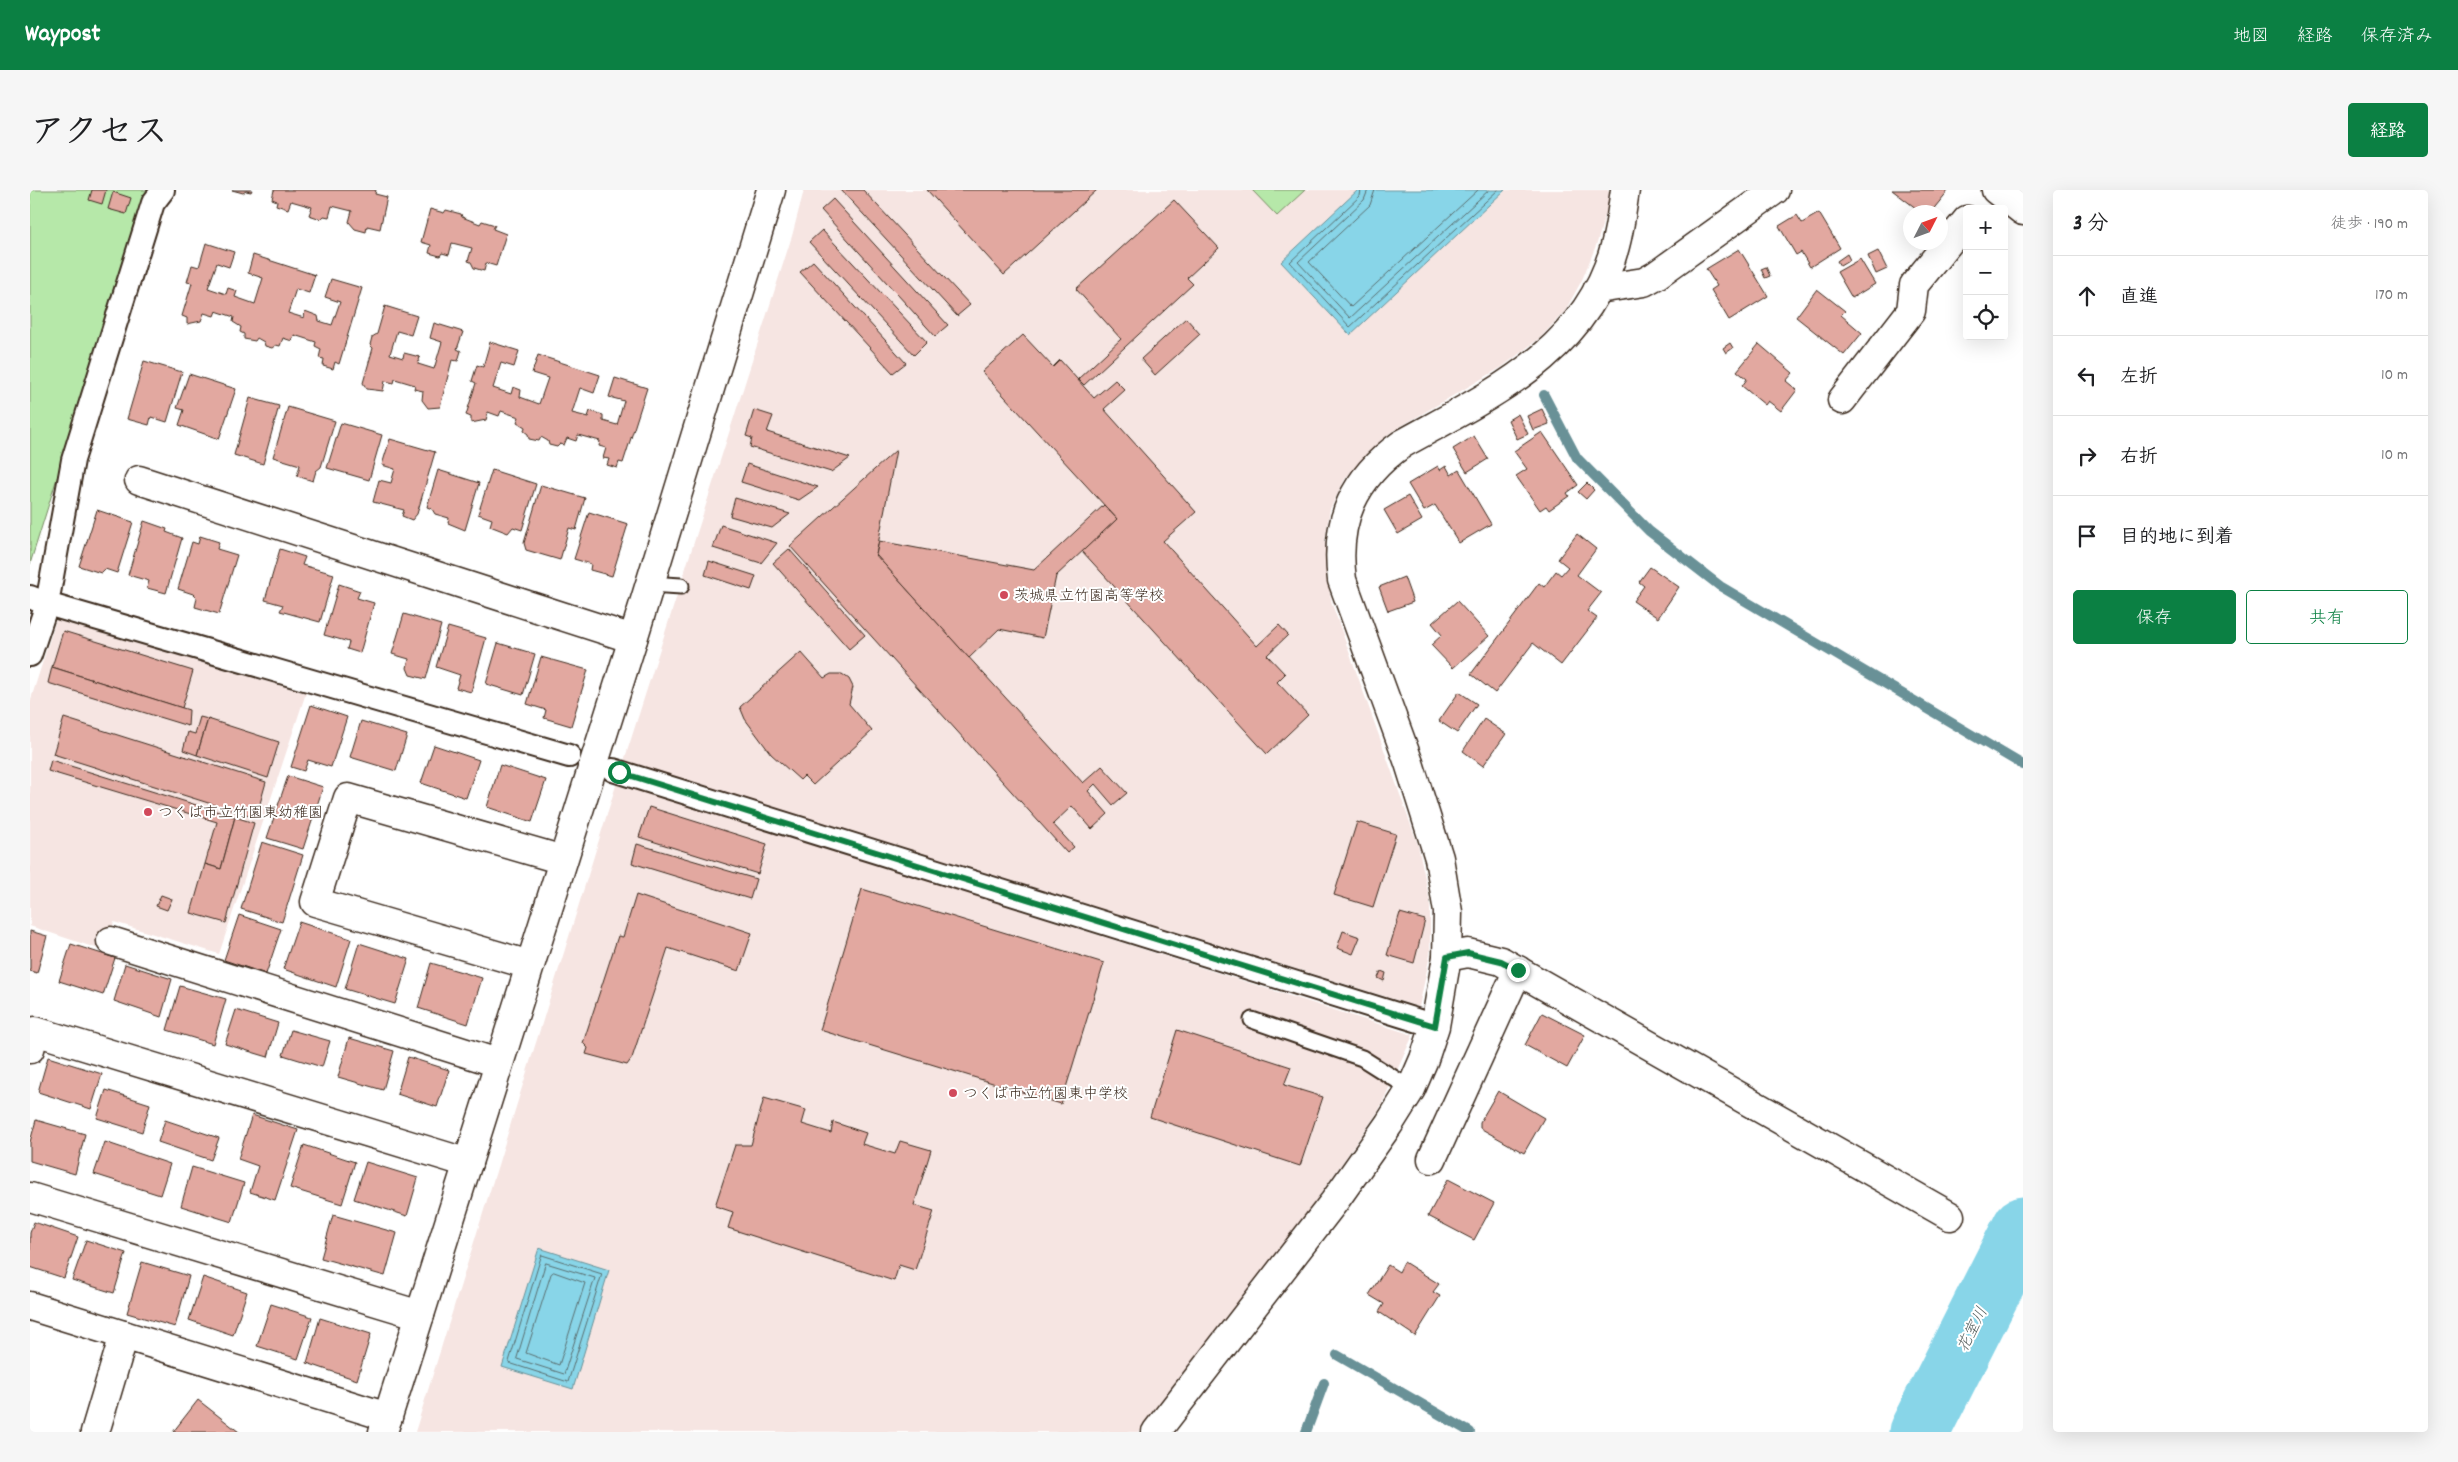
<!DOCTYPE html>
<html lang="ja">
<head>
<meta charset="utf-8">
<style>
  :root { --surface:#fff; --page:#f6f6f6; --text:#202124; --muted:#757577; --line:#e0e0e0; --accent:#0b8043 }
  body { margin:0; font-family:Dekko,"Klee One",sans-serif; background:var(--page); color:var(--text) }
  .controls { position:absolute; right:15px; top:15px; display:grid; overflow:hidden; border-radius:5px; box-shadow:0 5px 20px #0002 }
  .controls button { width:45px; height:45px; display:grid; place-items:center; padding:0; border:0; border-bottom:1px solid var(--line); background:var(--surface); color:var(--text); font:25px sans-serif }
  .compass { position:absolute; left:1873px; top:15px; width:45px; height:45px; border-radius:50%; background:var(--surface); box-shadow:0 5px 20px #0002; rotate:48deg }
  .stop { position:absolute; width:15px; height:15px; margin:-11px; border:4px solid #0b8043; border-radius:50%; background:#fff }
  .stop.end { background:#0b8043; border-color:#fff; box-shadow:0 1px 5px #0008 }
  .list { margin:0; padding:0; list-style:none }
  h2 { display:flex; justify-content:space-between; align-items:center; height:65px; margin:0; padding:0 20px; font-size:21px }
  h2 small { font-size:16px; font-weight:400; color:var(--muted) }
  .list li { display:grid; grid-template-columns:32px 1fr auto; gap:15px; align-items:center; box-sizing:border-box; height:80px; padding:0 20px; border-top:1px solid var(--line) }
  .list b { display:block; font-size:19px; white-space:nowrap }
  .list em { font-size:16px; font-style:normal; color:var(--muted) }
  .actions { display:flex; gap:10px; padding:15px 20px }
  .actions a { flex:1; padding:11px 0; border:1px solid var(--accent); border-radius:5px; text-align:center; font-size:18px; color:var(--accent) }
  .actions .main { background:var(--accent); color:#fff }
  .icon { flex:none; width:28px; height:28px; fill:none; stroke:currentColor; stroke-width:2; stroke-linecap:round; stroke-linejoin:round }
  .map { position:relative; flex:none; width:1993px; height:1242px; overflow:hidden; border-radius:5px }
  header { display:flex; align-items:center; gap:30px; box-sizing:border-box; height:70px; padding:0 25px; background:var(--accent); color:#fff }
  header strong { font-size:24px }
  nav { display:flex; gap:28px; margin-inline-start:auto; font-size:18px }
  .intro { display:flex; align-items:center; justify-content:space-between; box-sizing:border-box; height:120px; padding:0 30px }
  h1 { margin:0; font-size:35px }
  .button { padding:12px 22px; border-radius:5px; background:var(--accent); color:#fff; font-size:18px; font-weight:700 }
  main { display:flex; gap:30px; padding:0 30px }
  aside { flex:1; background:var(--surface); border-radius:5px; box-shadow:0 5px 20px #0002 }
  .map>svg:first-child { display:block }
  .built { fill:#f6e5e2 }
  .green { fill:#b6e8a9; stroke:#788964 }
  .water { fill:#88d5e8; stroke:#699197 }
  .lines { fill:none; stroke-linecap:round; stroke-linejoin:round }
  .shore { stroke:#5a6e6f; stroke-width:1 }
  .stream { stroke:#699197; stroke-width:10 }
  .river { stroke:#88d5e8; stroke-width:61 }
  .building { fill:#e2a8a0; stroke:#3b2a1e }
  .service-casing { stroke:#3b2a1e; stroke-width:19 }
  .pedestrian-casing { stroke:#3b2a1e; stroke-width:26 }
  .minor-casing { stroke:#3b2a1e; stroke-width:31 }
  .tertiary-casing { stroke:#3b2a1e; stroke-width:31 }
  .service { stroke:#fff; stroke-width:15 }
  .pedestrian { stroke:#fff; stroke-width:22 }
  .minor { stroke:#fff; stroke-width:28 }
  .tertiary { stroke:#fff; stroke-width:28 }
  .route { stroke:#0b8043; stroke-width:6 }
  .poi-dot { fill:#d1495b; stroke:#fff; stroke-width:2 }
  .labels { text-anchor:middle; stroke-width:4; stroke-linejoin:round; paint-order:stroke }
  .poi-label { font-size:15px; fill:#3b2a1e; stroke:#fff; text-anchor:start }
  .water-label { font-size:16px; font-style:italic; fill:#525d5b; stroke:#fff }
</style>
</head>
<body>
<header>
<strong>Waypost</strong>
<nav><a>地図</a><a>経路</a><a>保存済み</a></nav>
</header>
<div class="intro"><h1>アクセス</h1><a class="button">経路</a></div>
<main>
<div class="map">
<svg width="1993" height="1242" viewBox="0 0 1993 1242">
  <rect width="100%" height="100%" fill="#fff"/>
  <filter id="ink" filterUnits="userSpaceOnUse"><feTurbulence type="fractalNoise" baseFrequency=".02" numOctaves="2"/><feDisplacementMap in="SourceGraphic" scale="10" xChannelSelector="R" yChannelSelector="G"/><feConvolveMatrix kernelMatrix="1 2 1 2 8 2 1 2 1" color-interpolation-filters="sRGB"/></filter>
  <g filter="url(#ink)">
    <!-- built -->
    <g class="built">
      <polygon points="774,0 1579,0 1578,15 1567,53 1552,90 1535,121 1511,147 1472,177 1361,242 1337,263 1315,289 1300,319 1295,350 1296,384 1302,414 1388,655 1400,712 1400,765 1389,817 594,571 762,46"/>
      <polygon points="26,430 276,503 189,764 84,732 75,761 0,736 0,512"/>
      <polygon points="587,592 1383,845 1349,920 1203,1129 1109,1242 385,1242"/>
    </g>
    <!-- green -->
    <g class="green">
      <polygon points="0,0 128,0 115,8 0,374"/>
      <polygon points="1222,0 1275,0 1247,26"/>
    </g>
    <!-- water -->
    <g class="water">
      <polygon points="1328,0 1475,0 1320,145 1251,72"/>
      <polygon points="509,1058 579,1080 543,1199 472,1177"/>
    </g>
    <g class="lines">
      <!-- shore -->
      <g class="shore">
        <polyline points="1331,0 1330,6 1260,72 1320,137 1468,0"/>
        <polyline points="1338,0 1334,10 1268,72 1320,128 1459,0"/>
        <polyline points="1345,0 1340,15 1279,72 1321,117 1448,0"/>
        <polygon points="512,1065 572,1084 538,1192 479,1173"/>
        <polygon points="516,1073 565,1088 534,1184 487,1169"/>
        <polygon points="524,1082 555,1093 529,1175 496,1163 521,1084"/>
      </g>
      <!-- stream -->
      <g class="stream">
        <polyline points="1514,205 1547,268 1619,341 1690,396 1993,575"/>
        <polyline points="1307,1165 1440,1242"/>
        <polyline points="1276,1242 1294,1193"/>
      </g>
      <!-- river -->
      <polyline class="river" points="1889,1242 1993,1037"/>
    </g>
    <!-- building -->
    <g class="building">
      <polygon points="62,0 76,0 72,14 59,10"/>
      <polygon points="202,0 222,0 221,2 216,1 213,3"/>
      <polygon points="244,0 346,0 345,4 357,7 350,39 337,36 336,42 325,39 319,32 322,21 302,16 299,27 294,26 291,29 279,25 282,17 261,11 258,19 246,15 247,11 242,9"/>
      <polygon points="811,0 833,0 940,115 927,126"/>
      <polygon points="897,0 1067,0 974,85"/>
      <polygon points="1862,0 1916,0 1918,1 1901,22 1891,22"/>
      <polygon points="83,2 101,8 96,24 78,19"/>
      <polygon points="803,9 918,135 905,146 791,20"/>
      <polygon points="1144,10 1189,58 1157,88 1163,94 1054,195 1048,189 1091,149 1046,99"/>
      <polygon points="400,19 414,23 416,20 431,24 432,27 450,34 452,31 465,35 463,39 476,44 466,76 456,73 454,81 444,78 441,72 438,71 442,58 422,53 419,65 412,63 410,66 399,63 401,55 391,52"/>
      <polygon points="1789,23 1810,58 1780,77 1771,62 1766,65 1749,36 1767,25 1772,33"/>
      <polygon points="792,40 897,152 884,165 779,52"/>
      <polygon points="176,53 204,62 199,77 187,73 178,98 196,104 198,98 207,101 205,107 225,114 233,88 218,83 223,65 285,85 279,103 266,99 258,123 274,128 275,121 288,126 289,131 302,135 310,112 295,107 301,89 332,98 309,174 305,172 303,179 293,176 294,169 289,168 291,159 285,156 286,152 264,145 262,151 253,148 250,156 246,155 242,158 235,156 234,152 227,148 225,151 214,149 214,144 210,142 211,137 203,132 204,127 186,121 184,126 174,123 171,131 157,134 157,128 152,126 162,93 157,92 162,75 169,77"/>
      <polygon points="1709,59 1738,106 1699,130 1681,100 1687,96 1676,79"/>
      <polygon points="1848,61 1857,79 1846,84 1838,66"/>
      <polygon points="1817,64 1820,70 1810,76 1807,71"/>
      <polygon points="1830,69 1845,94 1822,108 1807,82"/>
      <polygon points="783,71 876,173 863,183 770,82"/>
      <polygon points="1736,77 1740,86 1735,88 1731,79"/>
      <polygon points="1787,99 1815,121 1811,125 1832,143 1814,165 1766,127"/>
      <polygon points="355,116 387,126 381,145 367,141 360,164 373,168 374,163 390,167 388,174 404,179 412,152 400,148 404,133 433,142 427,159 431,161 428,171 422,170 410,217 398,218 392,210 393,201 384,199 385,195 365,189 364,193 355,191 353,201 337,199 333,193 343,158 340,155 342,147 347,144"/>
      <polygon points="1156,128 1170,144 1125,185 1111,169"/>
      <polygon points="993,145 1023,177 1030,170 1064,208 1085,190 1095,200 1074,219 1166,322 1133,351 1227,456 1249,435 1258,445 1237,465 1255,484 1247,492 1278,525 1237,564 1052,361 1087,329 952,182"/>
      <polygon points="460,152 489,161 484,177 471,173 463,198 481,204 483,197 491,200 490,207 509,214 518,188 502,183 508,165 570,185 564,203 550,198 542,223 558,227 560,221 573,225 573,231 587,235 594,211 579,207 585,188 617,198 593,273 589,272 587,278 577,275 579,269 573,268 576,258 569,256 570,251 548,245 546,251 537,248 534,255 530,254 527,257 519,255 518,251 511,247 509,251 499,249 498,244 494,241 495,237 487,232 489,227 471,221 469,226 458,222 456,230 441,233 441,227 436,225 446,193 442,191 447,175 453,177"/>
      <polygon points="1700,153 1703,158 1696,163 1693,158"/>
      <polygon points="1729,154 1763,183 1756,191 1767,200 1751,221 1738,211 1735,215 1712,196 1717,189 1707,181"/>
      <polygon points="114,171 152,182 137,232 121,227 119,235 97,229"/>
      <polygon points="159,184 206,199 189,249 149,235 154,220 147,218"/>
      <polygon points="220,208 249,216 233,274 204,265"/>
      <polygon points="258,217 305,231 291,277 286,281 283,291 267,286 270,275 243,267"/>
      <polygon points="1512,219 1519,234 1503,240 1497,226"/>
      <polygon points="724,220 743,226 737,242 820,268 801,282 720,257 722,248 716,246"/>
      <polygon points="1488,224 1498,244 1487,249 1478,230"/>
      <polygon points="311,233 352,245 339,290 297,278"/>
      <polygon points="1512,242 1548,295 1537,303 1539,306 1519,320 1516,316 1510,320 1486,286 1497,279 1484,261"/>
      <polygon points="1444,246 1458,269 1437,282 1423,259"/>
      <polygon points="360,249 405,262 387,324 382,330 372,326 374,320 343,312 349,290 361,293 365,279 352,275"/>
      <polygon points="866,260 846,365 1053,593 1072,576 1097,603 1083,615 1065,594 1058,601 1078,624 1062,639 1042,616 1023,634 1044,657 1037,663 760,356"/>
      <polygon points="717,274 788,297 769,310 711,292"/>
      <polygon points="1408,276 1410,280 1416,276 1421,285 1429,280 1461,334 1429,353 1405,315 1394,321 1378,294"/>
      <polygon points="408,280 449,293 435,340 418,333 419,328 405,324 402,319 397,317"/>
      <polygon points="462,280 506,294 492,340 483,337 478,343 460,336 462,329 448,324"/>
      <polygon points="1557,293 1564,300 1556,309 1548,302"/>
      <polygon points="511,295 555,308 546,340 539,338 530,370 496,360 494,353"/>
      <polygon points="1378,306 1392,330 1368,344 1354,320"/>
      <polygon points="705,308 760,324 742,338 700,326"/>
      <polygon points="1074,315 1087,329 1026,386 1013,448 969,439 939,468 846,365 849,351 1004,380"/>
      <polygon points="67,320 103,332 87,383 75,379 71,383 49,376"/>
      <polygon points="559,322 598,334 582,386 560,380 561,374 544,369"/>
      <polygon points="114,331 137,339 136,342 152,348 136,403 117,398 119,391 98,385"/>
      <polygon points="691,335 747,353 731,373 683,358"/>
      <polygon points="1547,344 1566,359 1547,385 1571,403 1557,421 1567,428 1531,475 1503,453 1465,503 1441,484 1509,393 1514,397 1526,381 1531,385 1538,377 1528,369"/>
      <polygon points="170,346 189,352 187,359 207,365 189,424 165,417 167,408 163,404 148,399 162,352 168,354"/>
      <polygon points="250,359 275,367 272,375 304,384 290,432 250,421 253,415 235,410"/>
      <polygon points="759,359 835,445 819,459 743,373"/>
      <polygon points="679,371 726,386 721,400 675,385"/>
      <polygon points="1620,377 1649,397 1628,428 1603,411 1614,396 1609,392"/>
      <polygon points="1374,387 1383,412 1358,421 1349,397"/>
      <polygon points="309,394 330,401 327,408 344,413 330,463 317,459 319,452 294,445"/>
      <polygon points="1427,411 1459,446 1423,478 1401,455 1412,445 1402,433"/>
      <polygon points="374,424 411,435 396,489 380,485 377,478 379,469 362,464"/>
      <polygon points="418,437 456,448 441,502 426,498 430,485 406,477"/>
      <polygon points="33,441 163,481 152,518 22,477"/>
      <polygon points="468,453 505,464 493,505 456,494"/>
      <polygon points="771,462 794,488 801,484 812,484 819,489 823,497 819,514 842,541 783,595 774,586 770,590 741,564 715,529 710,517"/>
      <polygon points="511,467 558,480 541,536 514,528 516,520 497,514"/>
      <polygon points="22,477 159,520 158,536 18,493"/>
      <polygon points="1429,502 1447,514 1427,543 1409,531"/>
      <polygon points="281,515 317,527 301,577 278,570 274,581 261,577"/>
      <polygon points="170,527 178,529 167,565 153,560 158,542 165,544"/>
      <polygon points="34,528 236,592 226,628 23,564"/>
      <polygon points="178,529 249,552 238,588 167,565"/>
      <polygon points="1454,529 1476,544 1453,576 1433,561"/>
      <polygon points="331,531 377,545 366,581 320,567"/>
      <polygon points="404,555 449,570 436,608 391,593"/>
      <polygon points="21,570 205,627 191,679 175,674 187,632 18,581"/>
      <polygon points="470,575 516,590 502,632 457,617"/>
      <polygon points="258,586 293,597 273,659 237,648"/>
      <polygon points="619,617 737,654 728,684 609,647"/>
      <polygon points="205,627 224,633 196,733 161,723 175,674 191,679"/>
      <polygon points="1327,632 1366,644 1343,717 1304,705"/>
      <polygon points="232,652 273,665 252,732 211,719"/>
      <polygon points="607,654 726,689 720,709 602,673"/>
      <polygon points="832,699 1074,773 1031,914 790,840"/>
      <polygon points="131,705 142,709 137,720 126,716"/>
      <polygon points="606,705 722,743 709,781 638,758 602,868 597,875 556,864 558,858 553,853 588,746 593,747"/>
      <polygon points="1370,723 1395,730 1384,773 1357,765"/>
      <polygon points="209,725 251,739 236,784 194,770"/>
      <polygon points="269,732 321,749 306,797 253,779"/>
      <polygon points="0,741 17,746 7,783 0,781"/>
      <polygon points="1313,741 1330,747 1323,764 1307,758"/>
      <polygon points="329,753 379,769 365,814 315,799"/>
      <polygon points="41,754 85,768 73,805 29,791"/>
      <polygon points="401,773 452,788 438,834 388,818"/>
      <polygon points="95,774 142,789 131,827 84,811"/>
      <polygon points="1351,781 1356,783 1354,791 1348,788"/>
      <polygon points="150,796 196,809 183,854 137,840"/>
      <polygon points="206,820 248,833 238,867 195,854"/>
      <polygon points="1512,823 1555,845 1537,878 1495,855"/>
      <polygon points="261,840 300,851 292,877 253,865"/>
      <polygon points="1147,840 1261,877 1254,895 1293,907 1270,976 1120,927"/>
      <polygon points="319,848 364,861 353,900 308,887"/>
      <polygon points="18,867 72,884 61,919 8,902"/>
      <polygon points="378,867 419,880 407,917 367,904"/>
      <polygon points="76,900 120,914 112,942 67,928"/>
      <polygon points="1468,901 1514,928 1494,963 1450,938 1450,932"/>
      <polygon points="734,908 776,920 772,934 801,943 803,932 836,943 832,954 865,964 870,951 901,960 884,1015 904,1021 885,1080 869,1075 864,1091 698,1038 703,1022 685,1016 705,955 721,955"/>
      <polygon points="222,925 268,940 245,1010 220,1002 228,976 208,969"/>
      <polygon points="6,930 55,944 45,984 0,971 0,952"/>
      <polygon points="135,930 189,948 181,970 128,952"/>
      <polygon points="75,952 140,974 130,1005 64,984"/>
      <polygon points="274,955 325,972 312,1014 260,998"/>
      <polygon points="336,972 388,988 377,1026 324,1009"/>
      <polygon points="162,977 214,993 202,1032 151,1016"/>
      <polygon points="1418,989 1464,1013 1444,1050 1398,1026"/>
      <polygon points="303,1025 367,1043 355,1086 291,1068"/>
      <polygon points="4,1032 48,1047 34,1088 0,1077 0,1043"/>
      <polygon points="56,1050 96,1063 84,1103 42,1090"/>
      <polygon points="112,1072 159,1086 145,1137 97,1123"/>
      <polygon points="1374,1072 1409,1094 1403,1102 1410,1106 1385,1146 1349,1122 1354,1114 1339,1105 1358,1075 1369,1082"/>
      <polygon points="173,1087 217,1102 203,1145 159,1130"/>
      <polygon points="241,1114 282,1127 268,1169 227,1156"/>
      <polygon points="290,1128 341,1144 327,1190 277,1173"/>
      <polygon points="168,1210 209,1242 143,1242"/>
    </g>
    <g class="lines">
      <defs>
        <g id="service">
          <polyline points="620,394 651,396"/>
          <polyline points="1222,830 1332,868 1381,899"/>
        </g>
        <g id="pedestrian">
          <polyline points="0,407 17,414 539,566"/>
          <polyline points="0,465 17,414 43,270 123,13 133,0"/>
          <polyline points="583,580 1405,836"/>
        </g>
        <g id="minor">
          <polyline points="1966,0 1993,21"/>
          <polyline points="1568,99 1614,92 1625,86 1745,0"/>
          <polyline points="1812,210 1881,121 1884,95 1937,30"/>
          <polyline points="109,290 603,449"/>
          <polyline points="81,751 468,873"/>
          <polyline points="1417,767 1438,763 1471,771 1920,1026"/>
          <polyline points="500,775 285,712 318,608 533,670"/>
          <polyline points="0,859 5,841 438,973"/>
          <polyline points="1402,969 1488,780"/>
          <polyline points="0,1007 390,1125"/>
          <polyline points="0,1116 358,1227"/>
          <polyline points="65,1242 94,1145"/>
          <path d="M1126,1242L1304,1012L1359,934L1381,899L1394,869L1405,836L1417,767L1418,722L1409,668L1379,573L1312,390C1304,331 1324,288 1372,254C1460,205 1557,162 1585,56C1590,38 1592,19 1595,0"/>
        </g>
        <polyline id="tertiary" points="353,1242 603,449 741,0"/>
      </defs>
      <!-- service casing -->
      <use href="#service" class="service-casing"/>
      <!-- pedestrian casing -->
      <use href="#pedestrian" class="pedestrian-casing"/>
      <!-- minor casing -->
      <use href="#minor" class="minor-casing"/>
      <!-- tertiary casing -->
      <use href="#tertiary" class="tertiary-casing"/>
      <!-- service -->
      <use href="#service" class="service"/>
      <!-- pedestrian -->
      <use href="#pedestrian" class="pedestrian"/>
      <!-- minor -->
      <use href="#minor" class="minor"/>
      <!-- tertiary -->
      <use href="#tertiary" class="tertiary"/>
    </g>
  </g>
  <g class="lines" filter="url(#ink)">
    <!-- route -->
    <polyline class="route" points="589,582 1405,836 1417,767 1438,763 1471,771 1488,780"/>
  </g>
  <!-- markers -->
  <g class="poi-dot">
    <circle cx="974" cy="405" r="5"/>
    <circle cx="118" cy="622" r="5"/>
    <circle cx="923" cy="903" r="5"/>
  </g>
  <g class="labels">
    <!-- poi labels -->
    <g class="poi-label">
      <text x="984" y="410">茨城県立竹園高等学校</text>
      <text x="128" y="627">つくば市立竹園東幼稚園</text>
      <text x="933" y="908">つくば市立竹園東中学校</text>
    </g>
    <!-- water labels -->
    <g class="water-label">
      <text transform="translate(1941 1139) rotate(-63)" y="6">花室川</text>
    </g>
  </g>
</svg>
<div class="controls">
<button>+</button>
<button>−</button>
<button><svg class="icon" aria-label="locate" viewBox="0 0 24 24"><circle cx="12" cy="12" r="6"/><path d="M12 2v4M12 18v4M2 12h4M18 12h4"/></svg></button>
</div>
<svg class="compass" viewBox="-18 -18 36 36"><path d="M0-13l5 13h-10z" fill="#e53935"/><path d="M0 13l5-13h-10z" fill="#757577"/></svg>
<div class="stop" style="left:589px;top:582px"></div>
<div class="stop end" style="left:1488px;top:780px"></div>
</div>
<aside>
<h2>3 分<small>徒歩 · 190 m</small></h2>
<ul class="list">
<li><svg class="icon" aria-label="ahead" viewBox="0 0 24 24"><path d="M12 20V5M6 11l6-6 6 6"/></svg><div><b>直進</b></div><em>170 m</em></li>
<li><svg class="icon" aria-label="left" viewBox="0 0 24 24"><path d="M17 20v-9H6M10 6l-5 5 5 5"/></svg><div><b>左折</b></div><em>10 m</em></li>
<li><svg class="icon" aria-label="right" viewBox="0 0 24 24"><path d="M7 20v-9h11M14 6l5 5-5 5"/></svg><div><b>右折</b></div><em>10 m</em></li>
<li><svg class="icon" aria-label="arrive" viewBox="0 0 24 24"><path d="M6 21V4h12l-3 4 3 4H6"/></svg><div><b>目的地に到着</b></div></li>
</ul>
<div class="actions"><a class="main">保存</a><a>共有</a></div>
</aside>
</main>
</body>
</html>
